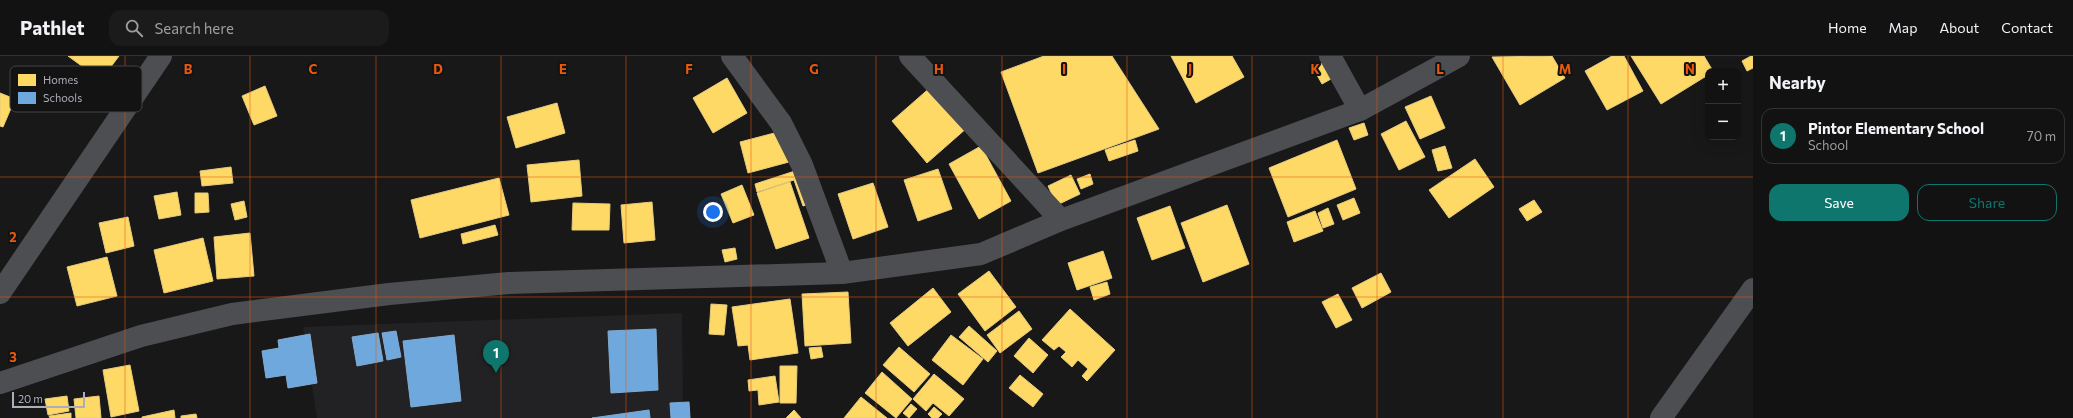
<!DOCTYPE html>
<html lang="en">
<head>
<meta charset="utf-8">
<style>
  :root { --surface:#121213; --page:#1b1b1c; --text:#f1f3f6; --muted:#9c9ea0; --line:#313233; --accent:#0f766e }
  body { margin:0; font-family:Commissioner,sans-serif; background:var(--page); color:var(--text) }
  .controls { position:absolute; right:12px; top:12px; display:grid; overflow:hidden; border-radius:8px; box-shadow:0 4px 16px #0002 }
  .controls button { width:36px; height:36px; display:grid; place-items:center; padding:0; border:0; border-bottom:1px solid var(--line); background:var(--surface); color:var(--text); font:20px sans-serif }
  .scale { position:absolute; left:12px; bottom:10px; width:73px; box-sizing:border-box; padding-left:4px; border:2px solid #abaeb8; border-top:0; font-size:11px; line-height:14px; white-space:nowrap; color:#abaeb8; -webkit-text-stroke:3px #131314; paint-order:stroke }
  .you { position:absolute; left:713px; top:156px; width:14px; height:14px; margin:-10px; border:3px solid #fff; border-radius:50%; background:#1a73e8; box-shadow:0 0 0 6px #1a73e833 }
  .badge { display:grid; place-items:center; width:26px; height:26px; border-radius:50%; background:var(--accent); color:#fff; font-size:13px; font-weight:700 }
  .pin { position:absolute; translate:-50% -33px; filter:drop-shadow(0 1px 2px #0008) }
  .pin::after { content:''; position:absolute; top:21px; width:14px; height:12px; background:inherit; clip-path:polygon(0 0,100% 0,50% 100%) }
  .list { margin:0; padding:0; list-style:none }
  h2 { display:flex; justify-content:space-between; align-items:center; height:52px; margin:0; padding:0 16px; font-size:17px }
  h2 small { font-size:13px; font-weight:400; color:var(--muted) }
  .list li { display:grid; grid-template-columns:26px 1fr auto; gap:12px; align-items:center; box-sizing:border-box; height:56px; margin:0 8px 8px; padding:0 8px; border:1px solid var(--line); border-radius:12px }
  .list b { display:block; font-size:15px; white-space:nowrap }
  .list p { margin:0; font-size:13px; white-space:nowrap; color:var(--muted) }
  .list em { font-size:13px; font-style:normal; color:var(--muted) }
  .actions { display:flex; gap:8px; padding:12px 16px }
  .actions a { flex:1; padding:9px 0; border:1px solid var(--accent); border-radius:12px; text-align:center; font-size:14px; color:var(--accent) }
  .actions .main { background:var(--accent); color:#fff }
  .icon { flex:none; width:22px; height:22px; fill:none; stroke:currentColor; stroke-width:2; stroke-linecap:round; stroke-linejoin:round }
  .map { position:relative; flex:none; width:1753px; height:362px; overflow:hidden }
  header { display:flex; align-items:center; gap:24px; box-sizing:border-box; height:56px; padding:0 20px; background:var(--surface); border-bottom:1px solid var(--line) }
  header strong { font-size:19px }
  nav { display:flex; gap:22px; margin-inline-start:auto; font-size:14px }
  .search { width:280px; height:36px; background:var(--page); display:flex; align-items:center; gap:10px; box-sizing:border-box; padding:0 14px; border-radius:12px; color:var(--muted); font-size:15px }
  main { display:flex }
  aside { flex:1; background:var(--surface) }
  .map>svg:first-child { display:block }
  .built { fill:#222224 }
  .homes { fill:#ffd966; stroke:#e6cc7f }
  .schools { fill:#6fa8dc; stroke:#81aad1 }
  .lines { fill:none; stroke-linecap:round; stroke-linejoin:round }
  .minor { stroke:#4d4e51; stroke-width:22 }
  .grid { fill:none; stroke:#e8590c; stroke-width:1; stroke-opacity:0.55 }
  .key { fill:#131314; stroke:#414245; stroke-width:1 }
  .key-label { font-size:11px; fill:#abaeb8 }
  .grid-label { font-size:13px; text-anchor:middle; font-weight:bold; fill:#e8590c; stroke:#131314; stroke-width:4; stroke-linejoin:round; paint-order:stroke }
</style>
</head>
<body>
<header>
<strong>Pathlet</strong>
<div class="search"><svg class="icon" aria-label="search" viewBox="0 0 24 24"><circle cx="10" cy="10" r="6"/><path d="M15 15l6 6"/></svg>Search here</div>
<nav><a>Home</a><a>Map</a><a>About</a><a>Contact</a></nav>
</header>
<main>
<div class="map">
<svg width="1753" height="362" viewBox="0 0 1753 362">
  <rect width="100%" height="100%" fill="#181819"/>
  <!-- built -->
  <polygon class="built" points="682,257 683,362 317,362 303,271"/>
  <!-- homes -->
  <g class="homes">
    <polygon points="68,0 119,0 101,24"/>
    <polygon points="1044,0 1112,0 1159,73 1038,117 1001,16"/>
    <polygon points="1171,0 1232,0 1244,21 1196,47"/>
    <polygon points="1552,0 1565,22 1520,49 1492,1"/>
    <polygon points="1612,0 1624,0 1643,35 1607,54 1585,15"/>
    <polygon points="1631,0 1704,0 1713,15 1708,15 1708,19 1661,48"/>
    <polygon points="1751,0 1753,0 1753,12 1747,15 1742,5"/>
    <polygon points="1330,3 1338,19 1322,28 1317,19 1321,17 1317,10"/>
    <polygon points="727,22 747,57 713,77 693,42"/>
    <polygon points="265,30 277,60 254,69 242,40"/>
    <polygon points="932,30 968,71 927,107 892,65"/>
    <polygon points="0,37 15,43 3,71 0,70"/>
    <polygon points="1431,40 1445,72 1420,83 1405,51"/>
    <polygon points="557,47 565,77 516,92 507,61"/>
    <polygon points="1406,65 1425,101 1399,114 1381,78"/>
    <polygon points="1364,67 1368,79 1354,84 1349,72"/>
    <polygon points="782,75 789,106 748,117 740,86"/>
    <polygon points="1135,84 1138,95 1109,105 1105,94"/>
    <polygon points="1337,84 1356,133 1288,161 1269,112"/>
    <polygon points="981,90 1011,145 979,163 949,108"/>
    <polygon points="1445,90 1452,112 1438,115 1432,94"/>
    <polygon points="1475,103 1494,131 1449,162 1429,134"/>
    <polygon points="579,104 582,140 531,146 527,109"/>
    <polygon points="231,111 233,127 202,130 200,115"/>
    <polygon points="801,113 813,147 803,150 794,124 757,136 755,128"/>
    <polygon points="938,113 952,153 918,165 904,124"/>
    <polygon points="1090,118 1093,128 1081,133 1077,123"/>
    <polygon points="1071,119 1080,138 1057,149 1048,130"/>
    <polygon points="499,122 509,159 420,182 411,144"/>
    <polygon points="790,126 809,182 776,193 757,137"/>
    <polygon points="873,127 888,171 853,183 838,138"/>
    <polygon points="742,129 754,159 733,167 721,138"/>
    <polygon points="177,136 181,159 159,163 154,140"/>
    <polygon points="195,137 208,137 209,156 195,157"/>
    <polygon points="1354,142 1360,157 1343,164 1337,149"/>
    <polygon points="1534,144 1542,156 1527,165 1519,153"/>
    <polygon points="244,145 247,161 235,164 231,148"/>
    <polygon points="652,146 655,184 624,187 621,149"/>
    <polygon points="573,147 610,148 609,174 572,174"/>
    <polygon points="1227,149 1249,208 1203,226 1181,167"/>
    <polygon points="1170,150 1185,192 1152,204 1137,162"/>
    <polygon points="1328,152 1334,168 1323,172 1318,157"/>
    <polygon points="1315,155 1323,175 1294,186 1287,166"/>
    <polygon points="128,161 134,190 106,197 99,167"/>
    <polygon points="495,169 498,179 463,188 461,178"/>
    <polygon points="250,177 254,220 217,223 214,181"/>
    <polygon points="203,182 213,225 164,237 154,194"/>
    <polygon points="735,192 737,203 725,206 722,194"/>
    <polygon points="1103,195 1112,222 1077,234 1068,207"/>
    <polygon points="107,201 117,240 77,250 67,211"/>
    <polygon points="989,215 1016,251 985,275 958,238"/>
    <polygon points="1381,217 1391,236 1362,252 1352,232"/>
    <polygon points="1107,226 1110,238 1094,244 1090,231"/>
    <polygon points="933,232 951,256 908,290 890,267"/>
    <polygon points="848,236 851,287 805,290 802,238"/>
    <polygon points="1338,238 1352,264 1336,272 1322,246"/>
    <polygon points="790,243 798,297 750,304 748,289 738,290 732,251"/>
    <polygon points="711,248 727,249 724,279 709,278"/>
    <polygon points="1070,253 1115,294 1087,325 1082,320 1088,313 1078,304 1072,311 1061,301 1066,296 1059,290 1054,294 1042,284"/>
    <polygon points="1019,255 1032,273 1000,297 987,279"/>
    <polygon points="969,270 997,295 988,306 959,281"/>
    <polygon points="951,279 983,303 963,329 932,304"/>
    <polygon points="1029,282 1048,299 1033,317 1014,300"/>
    <polygon points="821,291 823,301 811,303 809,292"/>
    <polygon points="899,291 930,318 914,336 883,309"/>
    <polygon points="130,309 139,355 111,361 103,314"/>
    <polygon points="780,310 797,310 796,347 780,347"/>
    <polygon points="882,316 912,343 896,362 865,337"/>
    <polygon points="934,318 964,343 949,360 933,347 926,355 913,343"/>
    <polygon points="1020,319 1043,338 1033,351 1009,332"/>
    <polygon points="775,320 779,346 759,349 758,334 749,335 748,324"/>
    <polygon points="67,340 69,355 48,359 45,343"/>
    <polygon points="99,340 101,362 76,362 74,343"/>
    <polygon points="861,341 887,362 844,362"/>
    <polygon points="911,348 917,353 909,362 903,357"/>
    <polygon points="934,351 942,358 938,362 932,362 928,358"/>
    <polygon points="174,354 175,362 142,362 142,361"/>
    <polygon points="794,354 801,362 786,362"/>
    <polygon points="71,357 71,362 50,362 49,360"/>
    <polygon points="196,358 197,362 181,362 181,360"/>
  </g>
  <!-- schools -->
  <g class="schools">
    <polygon points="656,273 658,334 611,337 608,275"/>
    <polygon points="396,275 401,301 387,304 382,277"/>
    <polygon points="378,277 383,305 357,310 352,281"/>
    <polygon points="310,278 317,327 288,332 286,319 266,322 262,295 279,292 278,284"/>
    <polygon points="454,279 461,345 411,351 403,285"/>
    <polygon points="689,346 690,362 671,362 670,347"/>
    <polygon points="649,354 650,362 592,362"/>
  </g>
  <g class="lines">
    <!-- minor -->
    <g class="minor">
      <polyline points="732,0 781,67 802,109 842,217"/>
      <polyline points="910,0 1061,164"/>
      <polyline points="1330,0 1360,54"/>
      <polyline points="0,237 161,0"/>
      <polyline points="0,327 141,280 232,258 389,238 509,227 842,217 981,198 1061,164 1360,54 1459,0"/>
      <polyline points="1661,362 1753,233"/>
    </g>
  </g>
  <!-- grid -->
  <path class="grid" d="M125,0V362M250,0V362M376,0V362M501,0V362M626,0V362M751,0V362M876,0V362M1002,0V362M1127,0V362M1252,0V362M1377,0V362M1503,0V362M1628,0V362M0,121H1753M0,241H1753"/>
  <!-- legend -->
  <rect x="10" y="10" width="132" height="46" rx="6" class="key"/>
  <rect x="18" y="18" width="18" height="12" fill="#ffd966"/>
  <rect x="18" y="36" width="18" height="12" fill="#6fa8dc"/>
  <g class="key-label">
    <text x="43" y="28">Homes</text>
    <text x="43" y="46">Schools</text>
  </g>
  <g class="grid-label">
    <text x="188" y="18">B</text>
    <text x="313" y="18">C</text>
    <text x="438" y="18">D</text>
    <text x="563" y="18">E</text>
    <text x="689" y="18">F</text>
    <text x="814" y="18">G</text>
    <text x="939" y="18">H</text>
    <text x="1064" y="18">I</text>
    <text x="1190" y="18">J</text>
    <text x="1315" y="18">K</text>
    <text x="1440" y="18">L</text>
    <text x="1565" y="18">M</text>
    <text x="1690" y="18">N</text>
    <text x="13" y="186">2</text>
    <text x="13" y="306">3</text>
  </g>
</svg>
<div class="controls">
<button>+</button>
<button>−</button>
</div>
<div class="scale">20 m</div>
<div class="you"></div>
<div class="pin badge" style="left:496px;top:317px">1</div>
</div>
<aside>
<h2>Nearby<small></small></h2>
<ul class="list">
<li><span class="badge">1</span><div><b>Pintor Elementary School</b><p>School</p></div><em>70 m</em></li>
</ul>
<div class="actions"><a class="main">Save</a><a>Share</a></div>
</aside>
</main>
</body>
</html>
